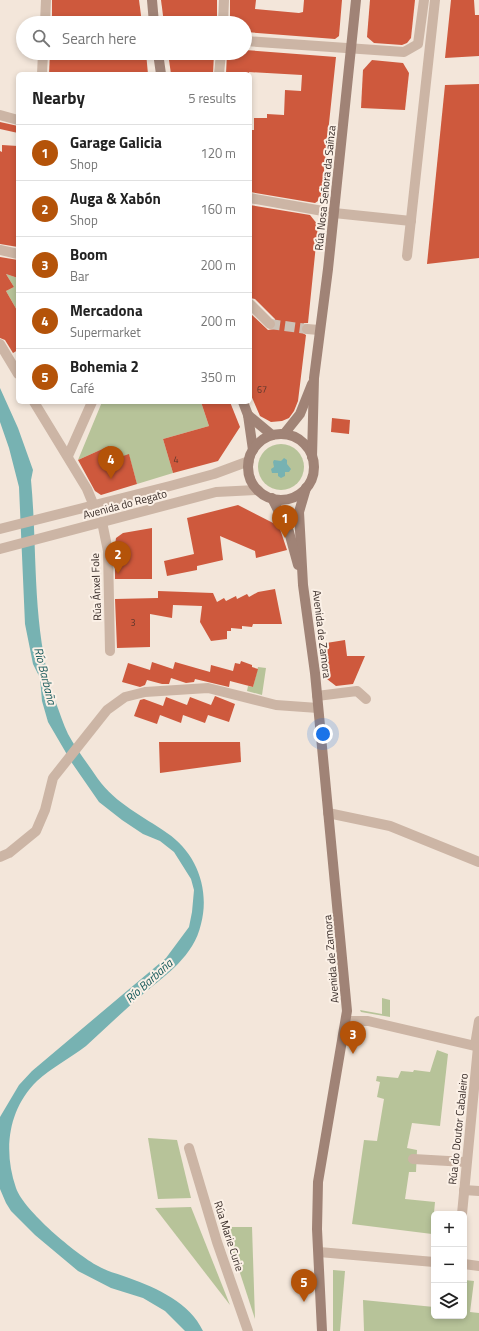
<!DOCTYPE html>
<html lang="en">
<head>
<meta charset="utf-8">
<style>
  :root { --surface:#fff; --page:#f2f2f2; --text:#222; --muted:#767676; --line:#e0e0e0; --accent:#b45309 }
  body { margin:0; font-family:"Titillium Web",sans-serif; background:var(--page); color:var(--text) }
  .controls { position:absolute; right:12px; bottom:12px; display:grid; overflow:hidden; border-radius:6px; box-shadow:0 2px 6px #0003 }
  .controls button { width:36px; height:36px; display:grid; place-items:center; padding:0; border:0; border-bottom:1px solid var(--line); background:var(--surface); color:var(--text); font:20px sans-serif }
  .you { position:absolute; left:323px; top:734px; width:14px; height:14px; margin:-10px; border:3px solid #fff; border-radius:50%; background:#1a73e8; box-shadow:0 0 0 6px #1a73e833 }
  .badge { display:grid; place-items:center; width:26px; height:26px; border-radius:50%; background:var(--accent); color:#fff; font-size:13px; font-weight:700 }
  .pin { position:absolute; translate:-50% -33px; filter:drop-shadow(0 1px 2px #0008) }
  .pin::after { content:''; position:absolute; top:21px; width:14px; height:12px; background:inherit; clip-path:polygon(0 0,100% 0,50% 100%) }
  .list { margin:0; padding:0; list-style:none }
  h2 { display:flex; justify-content:space-between; align-items:center; height:52px; margin:0; padding:0 16px; font-size:17px }
  h2 small { font-size:13px; font-weight:400; color:var(--muted) }
  .list li { display:grid; grid-template-columns:26px 1fr auto; gap:12px; align-items:center; box-sizing:border-box; height:56px; padding:0 16px; border-top:1px solid var(--line) }
  .list b { display:block; font-size:15px; white-space:nowrap }
  .list p { margin:0; font-size:13px; white-space:nowrap; color:var(--muted) }
  .list em { font-size:13px; font-style:normal; color:var(--muted) }
  .icon { flex:none; width:22px; height:22px; fill:none; stroke:currentColor; stroke-width:2; stroke-linecap:round; stroke-linejoin:round }
  .map { position:relative; flex:none; width:479px; height:1331px; overflow:hidden }
  .search { position:absolute; background:var(--surface); box-shadow:0 2px 6px #0003; left:16px; top:16px; width:236px; height:44px; display:flex; align-items:center; gap:10px; box-sizing:border-box; padding:0 14px; border-radius:22px; color:var(--muted); font-size:15px }
  .panel { position:absolute; background:var(--surface); box-shadow:0 2px 6px #0003; left:16px; top:72px; width:236px; height:332px; border-radius:6px }
  .map>svg:first-child { display:block }
  .green { fill:#b7c399 }
  .water { fill:#77b2b2 }
  .building { fill:#ce593d }
  .lines { fill:none; stroke-linecap:round; stroke-linejoin:round }
  .street-tunnel { stroke:#cdc1b6; stroke-width:10; stroke-dasharray:10 5; stroke-linecap:butt }
  .street { stroke:#ccb5a5; stroke-width:10 }
  .secondary { stroke:#a08376; stroke-width:10 }
  .labels { text-anchor:middle; stroke-width:4; stroke-linejoin:round; paint-order:stroke }
  .number-label { font-size:9px; fill:#5d362c }
  .street-label { font-size:11px; fill:#372b27; stroke:#fbf0e6 }
  .water-label { font-size:12px; font-style:italic; fill:#195b5c; stroke:#fbf0e6 }
</style>
</head>
<body>
<div class="map">
<svg width="479" height="1331" viewBox="0 0 479 1331">
  <rect width="100%" height="100%" fill="#f3e6da"/>
  <!-- green -->
  <g class="green">
    <path d="M6,274L18,278C18,289 18,300 18,312L6,291L14,287Z"/>
    <polygon points="102,402 201,402 209,426 163,439 173,473 137,484 129,455 114,459 109,446 78,460"/>
    <circle cx="281" cy="467" r="23"/>
    <polygon points="258,667 266,668 262,695 247,691 248,686 253,687"/>
    <polygon points="382,998 390,1000 390,1017 361,1012 360,1010 382,1014"/>
    <polygon points="437,1050 448,1054 440,1126 412,1123 407,1148 417,1150 416,1172 409,1172 405,1199 435,1202 432,1234 352,1224 364,1140 377,1141 384,1099 377,1097 380,1082 376,1081 377,1076 398,1078 401,1071 413,1072 414,1070 430,1072"/>
    <polygon points="148,1138 177,1140 191,1198 158,1199"/>
    <polygon points="191,1207 230,1305 155,1208"/>
    <polygon points="225,1227 252,1227 255,1319"/>
    <polygon points="333,1270 345,1271 340,1331 333,1331"/>
    <polygon points="464,1280 474,1281 470,1312 479,1313 479,1331 364,1331 363,1300 434,1307 434,1316 464,1316"/>
  </g>
  <!-- water -->
  <g class="water">
    <path d="M0,388L18,428L33,470L31,480C38,555 31,630 56,703C60,713 63,724 68,734C76,749 88,764 98,779C116,804 143,816 167,833C197,853 210,890 201,924C194,956 166,975 143,994C123,1011 105,1029 86,1046C70,1058 51,1068 37,1081C8,1109 3,1151 16,1188C24,1211 76,1254 98,1266C108,1272 119,1274 129,1278C157,1288 190,1303 203,1331H185L165,1311L143,1298L111,1288L78,1271L35,1235L11,1211L6,1203L0,1189V1117L19,1085L32,1071L166,958L189,927L192,912L194,890L191,879L174,852L160,841L143,834L122,820L99,802L72,763L48,722L42,701L40,678L33,664L25,624L19,487L9,448L0,422Z"/>
    <polygon points="284,458 287,460 287,464 291,469 289,472 285,472 285,476 281,478 278,476 278,473 272,473 271,469 274,467 273,462 274,460 281,461"/>
  </g>
  <!-- building -->
  <g class="building">
    <polygon points="52,0 139,0 142,23 52,23"/>
    <polygon points="161,0 217,0 217,23 164,23"/>
    <polygon points="230,0 256,0 255,9 299,13 303,12 304,0 342,0 339,36 335,39 245,32 245,23 230,23"/>
    <polygon points="370,0 415,0 411,38 407,43 402,45 374,43 367,37"/>
    <polygon points="451,0 474,0 475,15 479,15 479,56 445,58"/>
    <polygon points="245,50 336,57 321,199 315,203 250,192 250,130 254,130 254,118 267,118 267,114 284,115 285,90 301,91 302,75 249,72 249,74 226,74 227,53 245,53"/>
    <polygon points="50,53 146,53 148,74 49,74"/>
    <polygon points="168,53 214,53 213,74 171,74"/>
    <polygon points="372,60 403,63 409,73 405,110 361,108 363,70"/>
    <polygon points="479,84 479,258 427,264 445,85"/>
    <polygon points="0,122 18,126 18,133 0,129"/>
    <polygon points="2,145 18,146 18,247 0,244 0,151 2,152"/>
    <polygon points="250,205 310,215 318,225 308,323 304,323 301,328 301,332 306,335 298,401 294,411 289,418 282,421 271,422 260,416 250,393 250,313 268,330 274,329 276,325 275,319 255,299 250,298"/>
    <polygon points="0,257 18,260 18,278 6,274 14,287 6,291 18,312 18,350 13,353 5,340 0,338"/>
    <polygon points="201,402 230,402 240,427 218,461 173,473 163,439 209,426"/>
    <polygon points="332,418 350,420 349,434 331,432"/>
    <polygon points="109,446 114,459 129,454 137,484 101,495 95,491 78,460"/>
    <polygon points="238,505 279,526 287,550 256,558 255,551 220,536 223,560 197,566 197,570 167,576 164,561 194,554 187,518"/>
    <polygon points="152,528 152,579 115,579 115,545 116,538 123,533"/>
    <polygon points="275,589 282,624 253,624 252,627 242,626 242,629 231,628 231,631 227,631 227,639 211,641 200,622 202,606 173,605 172,618 150,614 150,647 117,648 115,599 158,598 158,591 213,593 217,602 224,598 226,601 236,596 237,599 247,594 249,597 258,592"/>
    <polygon points="345,640 347,656 365,656 353,684 336,686 323,676 320,644"/>
    <polygon points="241,661 252,665 252,667 258,669 253,687 230,681 229,687 195,679 194,682 186,683 171,678 169,684 162,684 147,680 145,685 140,687 122,682 128,663 150,670 152,662 173,669 175,662 210,672 211,665 233,671 235,663 240,664"/>
    <polygon points="215,696 235,704 229,722 208,715 205,723 183,715 181,723 160,715 157,724 134,716 140,700 144,699 163,706 166,697 187,705 190,697 211,705"/>
    <polygon points="159,742 240,742 241,762 160,773"/>
  </g>
  <g class="lines">
    <!-- street-tunnel -->
    <polyline class="street-tunnel" points="270,324 307,329"/>
    <!-- street -->
    <g class="street">
      <polyline points="45,23 46,0"/>
      <polyline points="223,23 224,0"/>
      <polyline points="245,41 404,52 418,44 424,0"/>
      <polyline points="42,74 43,53"/>
      <polyline points="219,74 221,53"/>
      <polyline points="0,115 18,120"/>
      <polyline points="250,198 334,213 411,221"/>
      <polyline points="0,250 18,254"/>
      <polyline points="407,256 435,0"/>
      <polyline points="250,304 270,324"/>
      <polyline points="307,329 319,330"/>
      <polyline points="0,344 18,374"/>
      <polyline points="34,402 87,489 94,506"/>
      <polyline points="68,456 92,402"/>
      <polyline points="102,522 108,551 110,651"/>
      <polyline points="0,529 170,486 214,474 249,461"/>
      <polyline points="0,549 216,492 258,490"/>
      <polyline points="317,696 357,691 366,699"/>
      <polyline points="328,813 390,826 479,862"/>
      <polyline points="0,857 9,853 36,831 45,810 53,778 107,710 125,697 145,692 208,688 276,705 318,708"/>
      <polyline points="347,1021 368,1021 479,1047"/>
      <polyline points="475,1045 479,1021"/>
      <polyline points="189,1148 217,1242 248,1331"/>
      <polyline points="413,1159 466,1162"/>
      <polyline points="464,1190 479,1191"/>
      <polyline points="462,1214 478,1047"/>
      <polyline points="319,1252 434,1262"/>
      <polyline points="464,1264 479,1266"/>
    </g>
    <!-- secondary -->
    <g class="secondary">
      <polyline points="152,0 154,23"/>
      <polyline points="158,53 161,74"/>
      <polyline points="243,402 248,415 253,450"/>
      <polyline points="248,415 272,435"/>
      <polyline points="284,434 300,414 312,384"/>
      <circle cx="281" cy="467" r="33"/>
      <polyline points="312,457 314,378 328,269 356,0"/>
      <polyline points="306,488 299,512 303,585 315,673 347,1011 318,1182 317,1229 322,1331"/>
      <polyline points="272,498 289,532 298,565"/>
    </g>
  </g>
  <g class="labels">
    <!-- number labels -->
    <g class="number-label">
      <text x="262" y="393">67</text>
      <text x="176" y="463">4</text>
      <text x="133" y="626">3</text>
    </g>
    <!-- street labels -->
    <g class="street-label">
      <text transform="translate(325 188) rotate(-84)" y="4">Rúa Nosa Señora da Saínza</text>
      <text transform="translate(125 504) rotate(-15)" y="4">Avenida do Regato</text>
      <text transform="translate(96 587) rotate(-92)" y="4">Rúa Ánxel Fole</text>
      <text transform="translate(322 634) rotate(83)" y="4">Avenida de Zamora</text>
      <text transform="translate(331 959) rotate(-95)" y="4">Avenida de Zamora</text>
      <text transform="translate(458 1129) rotate(-84)" y="4">Rúa do Doutor Cabaleiro</text>
      <text transform="translate(229 1236) rotate(72)" y="4">Rúa Marie Curie</text>
    </g>
    <!-- water labels -->
    <g class="water-label">
      <text transform="translate(45 676) rotate(76)" y="4">Río Barbaña</text>
      <text transform="translate(149 981) rotate(-42)" y="4">Río Barbaña</text>
    </g>
  </g>
</svg>
<div class="controls">
<button>+</button>
<button>−</button>
<button><svg class="icon" aria-label="layers" viewBox="0 0 24 24"><path d="M12 4l9 5-9 5-9-5zM3 14l9 5 9-5"/></svg></button>
</div>
<div class="you"></div>
<div class="pin badge" style="left:285px;top:538px">1</div>
<div class="pin badge" style="left:118px;top:574px">2</div>
<div class="pin badge" style="left:353px;top:1054px">3</div>
<div class="pin badge" style="left:111px;top:479px">4</div>
<div class="pin badge" style="left:304px;top:1302px">5</div>
<div class="search"><svg class="icon" aria-label="search" viewBox="0 0 24 24"><circle cx="10" cy="10" r="6"/><path d="M15 15l6 6"/></svg>Search here</div>
<section class="panel">
<h2>Nearby<small>5 results</small></h2>
<ul class="list">
<li><span class="badge">1</span><div><b>Garage Galicia</b><p>Shop</p></div><em>120 m</em></li>
<li><span class="badge">2</span><div><b>Auga &amp; Xabón</b><p>Shop</p></div><em>160 m</em></li>
<li><span class="badge">3</span><div><b>Boom</b><p>Bar</p></div><em>200 m</em></li>
<li><span class="badge">4</span><div><b>Mercadona</b><p>Supermarket</p></div><em>200 m</em></li>
<li><span class="badge">5</span><div><b>Bohemia 2</b><p>Café</p></div><em>350 m</em></li>
</ul>
</section>
</div>
</body>
</html>
